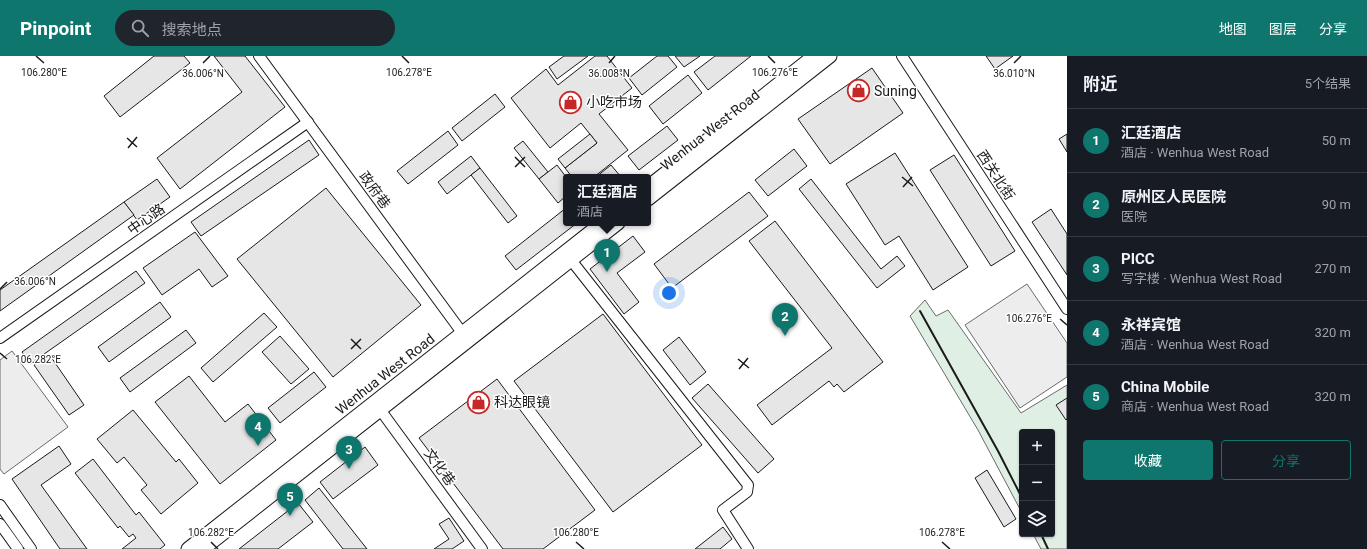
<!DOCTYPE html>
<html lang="zh">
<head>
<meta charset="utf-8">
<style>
  :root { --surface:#171b24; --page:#20242c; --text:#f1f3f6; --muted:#9ea1a6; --line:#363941; --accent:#0f766e }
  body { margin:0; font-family:Roboto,"Noto Sans SC",sans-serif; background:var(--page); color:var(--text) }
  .controls { position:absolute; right:12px; bottom:12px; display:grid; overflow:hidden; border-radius:4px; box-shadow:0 1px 3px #0004 }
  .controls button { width:36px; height:36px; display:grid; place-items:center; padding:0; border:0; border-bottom:1px solid var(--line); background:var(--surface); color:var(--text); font:20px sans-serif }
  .you { position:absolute; left:669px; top:237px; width:14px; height:14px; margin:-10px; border:3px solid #fff; border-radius:50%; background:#1a73e8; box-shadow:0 0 0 6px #1a73e833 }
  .badge { display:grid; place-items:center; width:26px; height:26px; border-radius:50%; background:var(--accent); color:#fff; font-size:13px; font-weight:700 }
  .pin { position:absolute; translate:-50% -33px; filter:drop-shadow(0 1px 2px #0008) }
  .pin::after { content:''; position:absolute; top:21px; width:14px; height:12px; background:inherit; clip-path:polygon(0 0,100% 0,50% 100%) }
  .popup { position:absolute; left:563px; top:118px; width:88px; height:52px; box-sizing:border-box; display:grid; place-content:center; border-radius:4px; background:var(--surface); filter:drop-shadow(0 1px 3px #0005); font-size:13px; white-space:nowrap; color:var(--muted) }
  .popup b { font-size:15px; color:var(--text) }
  .popup::after { content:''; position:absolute; left:50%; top:100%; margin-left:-8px; border:8px solid transparent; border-top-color:var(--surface) }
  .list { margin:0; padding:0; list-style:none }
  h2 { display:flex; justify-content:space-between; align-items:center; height:52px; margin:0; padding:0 16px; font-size:17px }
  h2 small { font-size:13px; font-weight:400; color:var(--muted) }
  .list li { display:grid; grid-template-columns:26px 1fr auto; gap:12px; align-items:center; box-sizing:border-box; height:64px; padding:0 16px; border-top:1px solid var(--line) }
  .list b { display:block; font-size:15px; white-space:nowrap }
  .list p { margin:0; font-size:13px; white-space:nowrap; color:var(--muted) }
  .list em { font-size:13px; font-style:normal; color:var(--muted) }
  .actions { display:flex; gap:8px; padding:12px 16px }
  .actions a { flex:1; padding:9px 0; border:1px solid var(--accent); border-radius:4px; text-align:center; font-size:14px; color:var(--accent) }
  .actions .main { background:var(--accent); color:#fff }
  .icon { flex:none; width:22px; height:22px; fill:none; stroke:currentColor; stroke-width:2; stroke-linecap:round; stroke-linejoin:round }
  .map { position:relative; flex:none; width:1067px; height:493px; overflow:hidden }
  header { display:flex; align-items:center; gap:24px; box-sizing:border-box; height:56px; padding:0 20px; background:var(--accent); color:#fff }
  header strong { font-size:19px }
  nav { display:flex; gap:22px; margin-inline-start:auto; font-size:14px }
  .search { width:280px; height:36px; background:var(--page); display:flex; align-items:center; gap:10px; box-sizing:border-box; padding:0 14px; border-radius:22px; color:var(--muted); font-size:15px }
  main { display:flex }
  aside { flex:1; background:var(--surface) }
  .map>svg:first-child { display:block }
  .green { fill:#e0efe3; stroke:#6a6a6a }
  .parking { fill:#ededed; stroke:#6a6a6a }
  .building { fill:#e6e6e6; stroke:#1a1a1a }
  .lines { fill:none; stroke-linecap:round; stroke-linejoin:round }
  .minor-casing { stroke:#1a1a1a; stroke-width:12 }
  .major-casing { stroke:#1a1a1a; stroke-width:15 }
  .minor { stroke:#fff; stroke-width:10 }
  .major { stroke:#fff; stroke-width:13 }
  .wall { stroke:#1a1a1a; stroke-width:2 }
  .ticks { fill:none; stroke:#1a1a1a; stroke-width:1.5 }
  .labels { text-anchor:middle; stroke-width:3; stroke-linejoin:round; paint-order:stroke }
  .poi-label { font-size:14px; fill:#1a1a1a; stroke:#fff; text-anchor:start }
  .street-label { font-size:14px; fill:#1a1a1a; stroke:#fff }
  .ticks-label { font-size:10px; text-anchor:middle; fill:#1a1a1a; stroke:#fff; stroke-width:3; stroke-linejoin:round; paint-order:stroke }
</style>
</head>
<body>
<header>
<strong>Pinpoint</strong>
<div class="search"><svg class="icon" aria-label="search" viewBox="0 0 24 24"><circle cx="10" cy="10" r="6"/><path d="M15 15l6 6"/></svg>搜索地点</div>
<nav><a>地图</a><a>图层</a><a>分享</a></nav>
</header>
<main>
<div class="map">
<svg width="1067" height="493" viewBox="0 0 1067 493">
  <rect width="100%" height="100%" fill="#fff"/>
  <!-- green -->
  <polygon class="green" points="925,244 936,260 948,254 1021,357 1067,329 1067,493 1041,493 1033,478 1052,478 1052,376 1022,376 1022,457 978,374 910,260"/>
  <!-- parking -->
  <g class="parking">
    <polygon points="1027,228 1067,287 1067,321 1020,352 965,269"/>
    <polygon points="12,295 68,371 4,418 0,413 0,304"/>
  </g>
  <!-- building -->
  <g class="building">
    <polygon points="154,0 184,0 190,7 120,61 104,40"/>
    <polygon points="214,0 245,0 285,51 180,133 157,102 242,36"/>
    <polygon points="564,0 588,0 557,23 549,11"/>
    <polygon points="595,0 607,0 632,32 599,58 628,94 594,121 572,121 565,112 597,87 581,67 550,92 511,42 546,13 558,29"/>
    <polygon points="657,0 668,0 677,11 642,39 629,22"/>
    <polygon points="675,0 700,0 684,11"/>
    <polygon points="715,0 751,0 708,34 694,16"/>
    <polygon points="986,0 1013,0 995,13"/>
    <polygon points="872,12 903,57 830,108 798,63"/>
    <polygon points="688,19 702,37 663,68 649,50"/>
    <polygon points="495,38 505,51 462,85 452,72"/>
    <polygon points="667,70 678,84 639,114 628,100"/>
    <polygon points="448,75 458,89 408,128 397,115"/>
    <polygon points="590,78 597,87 565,112 558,103"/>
    <polygon points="1067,78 1067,96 1059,83"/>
    <polygon points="309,84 319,99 201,180 191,166"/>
    <polygon points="523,85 548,116 539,123 514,92"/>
    <polygon points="794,93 807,110 768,140 755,124"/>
    <polygon points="895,97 968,211 933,234 899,180 885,189 846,128"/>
    <polygon points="954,99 1015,195 991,210 930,114"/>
    <polygon points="471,100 480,112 447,138 438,126"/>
    <polygon points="557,109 566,121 566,140 558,147 539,123"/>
    <polygon points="611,109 621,121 596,121"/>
    <polygon points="480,112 517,160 508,167 471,119"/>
    <polygon points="157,123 170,141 137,164 124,146"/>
    <polygon points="811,123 881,213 897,200 905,210 877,232 799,133"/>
    <polygon points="326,132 421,249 333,321 237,203"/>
    <polygon points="749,136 768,160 672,232 654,208"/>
    <polygon points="124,146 134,159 0,255 0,234"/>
    <polygon points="566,152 566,167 577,167 516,214 505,200"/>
    <polygon points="1051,153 1067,178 1067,219 1032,166"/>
    <polygon points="775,165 883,306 844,336 837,328 834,331 829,325 772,369 757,349 832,292 749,185"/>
    <polygon points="195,176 228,220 212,231 199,213 162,239 143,212"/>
    <polygon points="633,180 645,196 617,217 639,246 624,258 590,213"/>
    <polygon points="136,215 145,227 30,308 22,296"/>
    <polygon points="160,246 171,261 109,306 98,291"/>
    <polygon points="264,257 277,271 213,326 201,312"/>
    <polygon points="603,258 702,389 613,456 514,325"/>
    <polygon points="186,274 196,287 130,336 120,322"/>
    <polygon points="280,280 309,313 291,328 262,296"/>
    <polygon points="679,281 706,316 690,329 663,294"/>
    <polygon points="49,298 84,349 69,359 34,309"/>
    <polygon points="314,316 326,331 280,367 268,352"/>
    <polygon points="189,320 225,366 248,348 276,384 220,428 155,346"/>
    <polygon points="497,323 595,454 543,493 503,493 419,382"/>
    <polygon points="708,328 774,403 758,417 692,342"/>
    <polygon points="1067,342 1067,363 1066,364 1056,349"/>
    <polygon points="133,354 176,406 179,403 198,427 161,458 141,434 147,429 124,401 117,407 97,383"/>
    <polygon points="59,390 71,408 41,429 87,493 60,493 12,423"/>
    <polygon points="365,391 378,409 333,443 320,426"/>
    <polygon points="93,403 136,459 139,456 165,489 160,493 122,493 136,482 133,478 129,481 120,470 118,472 75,417"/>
    <polygon points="987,414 1016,463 1004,471 975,422"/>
    <polygon points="319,432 367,493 343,493 305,444"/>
    <polygon points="298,447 313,466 278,493 239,493"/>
    <polygon points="449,462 464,485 452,493 434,493 449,483 439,468"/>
    <polygon points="723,471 732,483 720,493 695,493"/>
  </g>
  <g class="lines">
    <defs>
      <g id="minor">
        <polyline points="259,0 466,282"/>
        <polyline points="902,0 1067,253"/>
        <polyline points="571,204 748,429 747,436 723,454 748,493"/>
        <polyline points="0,282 308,66"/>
        <polyline points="376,348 482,493"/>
        <polyline points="0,449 31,493"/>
        <polyline points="0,468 18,493"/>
      </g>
      <g id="major">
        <polyline points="648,131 814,0"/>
        <polyline points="648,143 830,0"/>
        <polyline points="188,493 602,167"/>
        <polyline points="203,493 618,167"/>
      </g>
    </defs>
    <!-- minor casing -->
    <use href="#minor" class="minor-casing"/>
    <!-- major casing -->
    <use href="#major" class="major-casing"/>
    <!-- minor -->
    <use href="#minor" class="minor"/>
    <!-- major -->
    <use href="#major" class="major"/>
    <!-- wall -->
    <g class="wall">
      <polyline points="920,255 998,395 1022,442"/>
      <polyline points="1041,478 1048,493"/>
    </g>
  </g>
  <!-- ticks -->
  <path class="ticks" d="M36,0L44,7M402,0L409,7M768,0L775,7M203,7L210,0M609,7L615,0M1014,7L1021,0M127,82L137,91M128,92L137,81M515,101L525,111M515,111L525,101M902,121L913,130M903,131L912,121M0,233L7,226M1060,263L1067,269M351,283L361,293M351,293L361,283M0,297L7,303M738,303L749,312M739,313L748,302M211,486L218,493M576,486L584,493M942,486L950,493"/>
  <!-- icons -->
  <defs>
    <symbol id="shop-ring" viewBox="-11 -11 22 22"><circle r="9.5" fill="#fff" stroke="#c62828" stroke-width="1.5"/><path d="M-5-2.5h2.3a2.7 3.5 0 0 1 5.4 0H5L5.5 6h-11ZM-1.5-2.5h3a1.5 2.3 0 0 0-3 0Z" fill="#c62828"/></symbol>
  </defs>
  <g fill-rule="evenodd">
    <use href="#shop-ring" x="846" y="22" width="25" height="25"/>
    <use href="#shop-ring" x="558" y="34" width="25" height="25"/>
    <use href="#shop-ring" x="466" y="334" width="25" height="25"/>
  </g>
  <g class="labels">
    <!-- poi labels -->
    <g class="poi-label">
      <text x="874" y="40">Suning</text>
      <text x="586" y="51">小吃市场</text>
      <text x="494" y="351">科达眼镜</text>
    </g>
    <!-- street labels -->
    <g class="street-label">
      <text transform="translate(710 74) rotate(-38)" y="5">Wenhua West Road</text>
      <text transform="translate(996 119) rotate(57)" y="5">西关北街</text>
      <text transform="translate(375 134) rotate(54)" y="5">政府巷</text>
      <text transform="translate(146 163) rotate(-35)" y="5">中心路</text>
      <text transform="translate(385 318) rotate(-38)" y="5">Wenhua West Road</text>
      <text transform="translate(440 411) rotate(54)" y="5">文化巷</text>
    </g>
  </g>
  <g class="ticks-label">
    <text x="44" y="20">106.280°E</text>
    <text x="409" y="20">106.278°E</text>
    <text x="775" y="20">106.276°E</text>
    <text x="203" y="21">36.006°N</text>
    <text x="609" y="21">36.008°N</text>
    <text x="1014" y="21">36.010°N</text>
    <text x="35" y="229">36.006°N</text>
    <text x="1029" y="266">106.276°E</text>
    <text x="38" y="307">106.282°E</text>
    <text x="211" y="480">106.282°E</text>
    <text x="576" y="480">106.280°E</text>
    <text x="942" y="480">106.278°E</text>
  </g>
</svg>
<div class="controls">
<button>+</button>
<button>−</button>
<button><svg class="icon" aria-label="layers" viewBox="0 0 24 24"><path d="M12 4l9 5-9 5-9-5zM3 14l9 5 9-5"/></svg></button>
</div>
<div class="you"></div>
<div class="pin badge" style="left:607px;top:216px">1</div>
<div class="popup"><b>汇廷酒店</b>酒店</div>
<div class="pin badge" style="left:785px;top:280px">2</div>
<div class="pin badge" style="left:349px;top:413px">3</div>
<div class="pin badge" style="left:258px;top:390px">4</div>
<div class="pin badge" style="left:290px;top:460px">5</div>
</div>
<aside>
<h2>附近<small>5个结果</small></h2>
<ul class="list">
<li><span class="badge">1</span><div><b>汇廷酒店</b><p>酒店 · Wenhua West Road</p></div><em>50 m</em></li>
<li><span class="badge">2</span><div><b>原州区人民医院</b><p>医院</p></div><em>90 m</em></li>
<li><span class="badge">3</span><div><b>PICC</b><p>写字楼 · Wenhua West Road</p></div><em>270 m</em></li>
<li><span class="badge">4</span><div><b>永祥宾馆</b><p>酒店 · Wenhua West Road</p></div><em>320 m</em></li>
<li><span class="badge">5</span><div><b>China Mobile</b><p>商店 · Wenhua West Road</p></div><em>320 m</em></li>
</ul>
<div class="actions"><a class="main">收藏</a><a>分享</a></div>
</aside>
</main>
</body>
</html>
